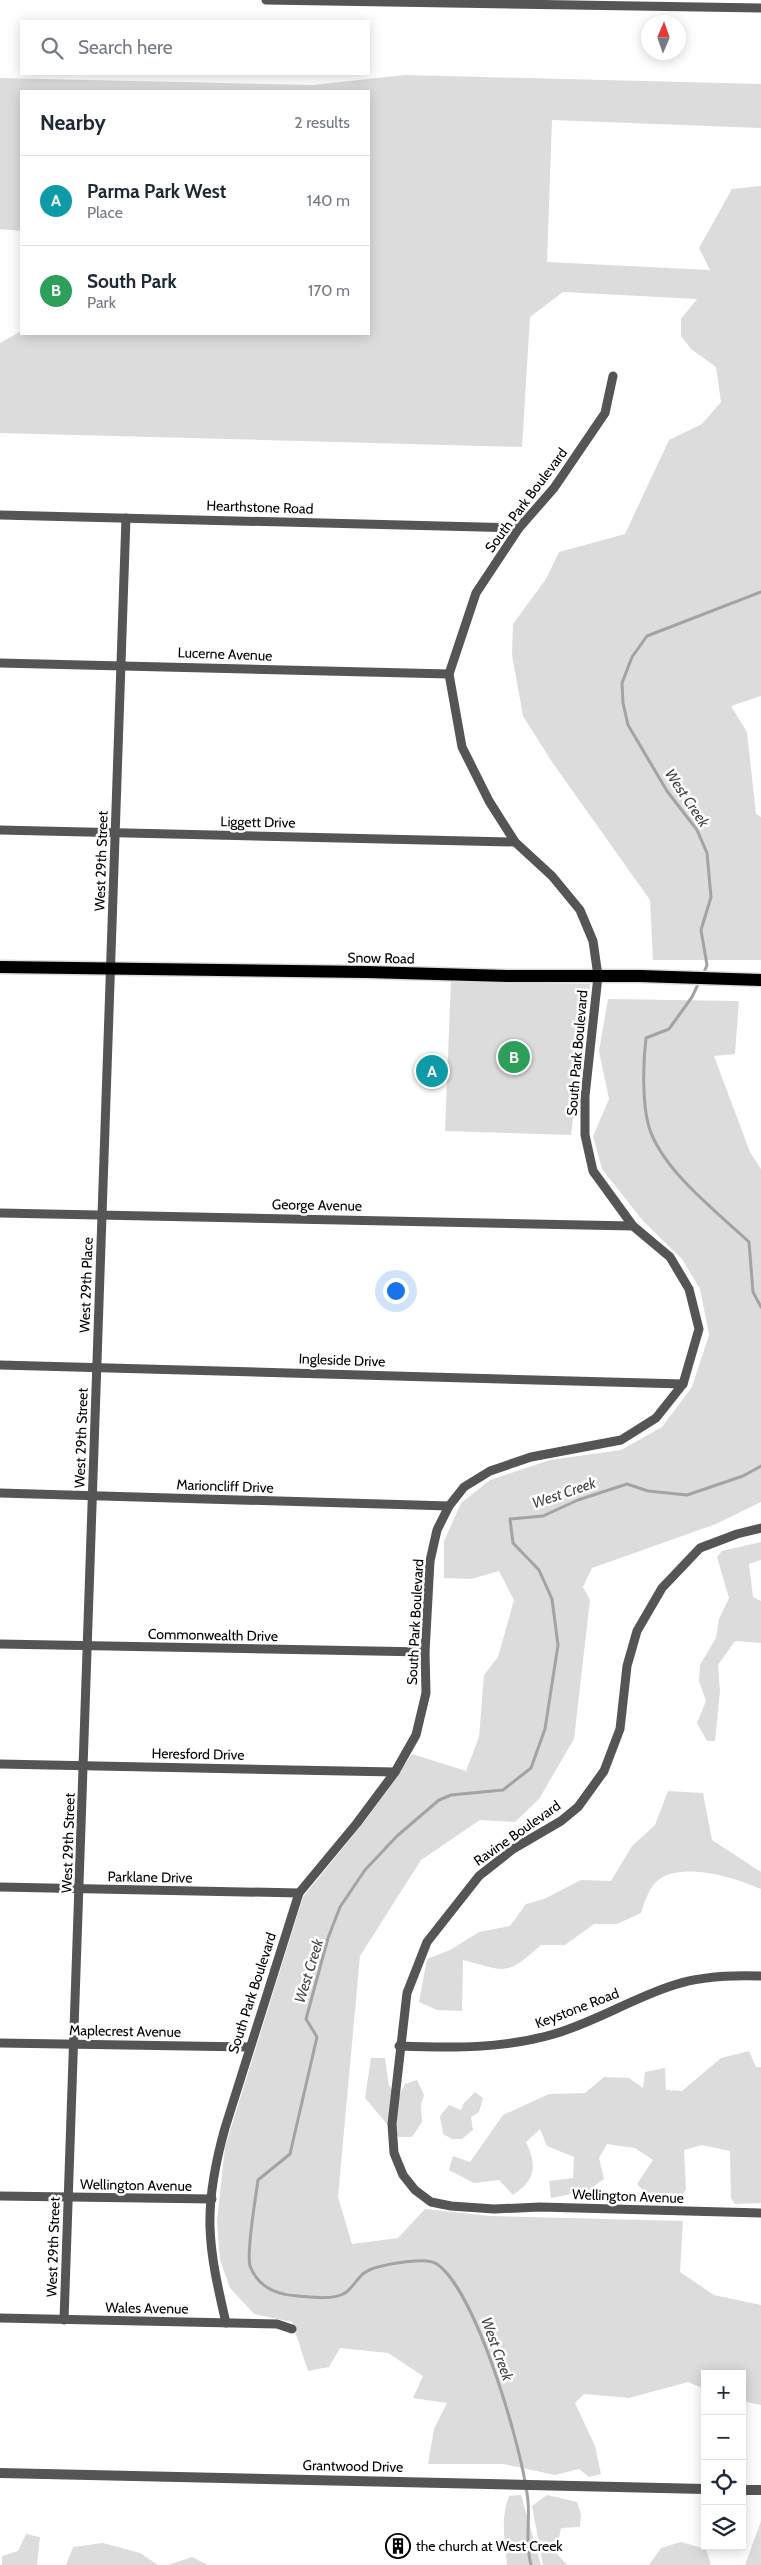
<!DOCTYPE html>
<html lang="en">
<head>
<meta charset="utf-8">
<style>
  :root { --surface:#fff; --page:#f2f2f3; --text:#1f2937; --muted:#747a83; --line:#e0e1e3; --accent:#1a73e8 }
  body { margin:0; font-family:Cabin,sans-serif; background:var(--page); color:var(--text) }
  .controls { position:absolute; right:15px; bottom:15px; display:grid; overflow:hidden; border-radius:0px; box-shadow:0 2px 12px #0003 }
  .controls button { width:45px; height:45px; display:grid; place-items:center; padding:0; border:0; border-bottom:1px solid var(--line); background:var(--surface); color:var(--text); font:25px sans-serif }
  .compass { position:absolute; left:641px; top:15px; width:45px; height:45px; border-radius:50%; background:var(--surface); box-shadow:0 2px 12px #0003; rotate:2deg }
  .you { position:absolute; left:395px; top:1290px; width:18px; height:18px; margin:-12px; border:4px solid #fff; border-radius:50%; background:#1a73e8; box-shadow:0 0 0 8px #1a73e833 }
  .badge { display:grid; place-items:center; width:32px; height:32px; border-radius:50%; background:var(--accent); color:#fff; font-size:16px; font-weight:700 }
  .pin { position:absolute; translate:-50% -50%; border:2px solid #fff; box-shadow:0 1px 5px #0006 }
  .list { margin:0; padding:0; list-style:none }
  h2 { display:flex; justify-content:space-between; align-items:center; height:65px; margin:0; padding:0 20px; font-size:21px }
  h2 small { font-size:16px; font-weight:400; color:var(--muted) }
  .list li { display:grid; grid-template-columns:32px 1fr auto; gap:15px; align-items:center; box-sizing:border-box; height:90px; padding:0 20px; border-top:1px solid var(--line) }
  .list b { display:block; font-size:19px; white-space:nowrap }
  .list p { margin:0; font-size:16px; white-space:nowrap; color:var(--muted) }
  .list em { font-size:16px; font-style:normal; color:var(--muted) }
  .icon { flex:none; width:28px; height:28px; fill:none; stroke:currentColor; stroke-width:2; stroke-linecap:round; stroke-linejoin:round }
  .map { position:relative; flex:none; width:761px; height:2565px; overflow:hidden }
  .search { position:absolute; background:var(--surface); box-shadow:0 2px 12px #0003; left:20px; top:20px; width:350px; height:55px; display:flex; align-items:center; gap:12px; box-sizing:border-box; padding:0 18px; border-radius:0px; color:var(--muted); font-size:19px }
  .panel { position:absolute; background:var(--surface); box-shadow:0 2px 12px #0003; left:20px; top:90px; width:350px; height:245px; border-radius:0px }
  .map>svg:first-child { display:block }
  .green { fill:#dcdcdc }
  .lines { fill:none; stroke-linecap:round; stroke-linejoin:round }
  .stream { stroke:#a3a3a3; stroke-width:3 }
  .primary-casing { stroke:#dbdbdb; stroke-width:15 }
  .minor { stroke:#555; stroke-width:9 }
  .tertiary { stroke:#555; stroke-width:10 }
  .primary { stroke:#000; stroke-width:12 }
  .labels { text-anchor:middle; stroke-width:5; stroke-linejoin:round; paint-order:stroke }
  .street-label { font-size:14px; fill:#000; stroke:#fff }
  .poi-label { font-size:14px; fill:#000; stroke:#fff; text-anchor:start }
  .water-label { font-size:15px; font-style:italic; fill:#444; stroke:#fff }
</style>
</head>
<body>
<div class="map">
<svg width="761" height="2565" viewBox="0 0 761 2565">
  <rect width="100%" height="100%" fill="#fff"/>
  <!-- green -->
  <g class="green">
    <polygon points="405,75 761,84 761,128 552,120 547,262 710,270 699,248 732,189 761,186 761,696 731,706 747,732 756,814 761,817 761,960 653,960 650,900 552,762 523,716 512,655 513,624 546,579 559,552 625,534 669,440 702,424 721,402 716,367 691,349 681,336 681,319 697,299 563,292 530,317 522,447 0,433 0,343 21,331 21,334 369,334 369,91 21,91 21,231 0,229 0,78 313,85"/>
    <polygon points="451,981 590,984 571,1135 445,1131"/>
    <polygon points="608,999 739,1001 735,1054 714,1056 750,1152 761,1169 761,1502 716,1524 592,1568 583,1587 590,1600 574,1739 539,1799 515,1822 480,1820 421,1860 360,1956 338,2197 352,2244 398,2238 425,2209 490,2216 683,2221 680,2272 714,2295 761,2305 761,2405 742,2401 742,2374 705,2374 705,2389 688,2382 629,2398 584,2394 575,2403 595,2446 601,2474 589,2477 579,2469 555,2475 503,2464 428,2464 434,2429 447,2403 413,2398 423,2376 388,2353 340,2348 329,2367 308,2371 292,2322 254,2314 230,2288 220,2260 217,2222 225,2147 303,1897 368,1817 412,1754 466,1771 479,1737 484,1675 498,1657 514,1600 499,1571 471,1579 444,1578 444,1541 461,1503 490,1480 550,1460 621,1450 662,1427 692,1387 709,1335 700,1289 682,1259 643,1221 602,1169 593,1136 609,1099 599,1051"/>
    <polygon points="761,1542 761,1560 749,1564 753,1597 761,1601 761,1643 735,1641 718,1665 720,1691 715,1741 707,1741 697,1723 706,1701 699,1681 700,1665 716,1638 719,1619 729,1598 717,1557 722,1551"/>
    <path d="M668,1791L703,1793L712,1840L761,1872V1889C735,1877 675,1859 654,1884C648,1891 644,1904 641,1913L617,1924H594L565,1945H541C506,1976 508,1972 463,1960L462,2011L437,2010L419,2002L427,1959L450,1950L479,1932L510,1926L526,1904L544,1899L581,1880L611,1881L632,1846L655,1825Z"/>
    <path d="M749,2051L756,2067H761V2203L735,2204L731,2198L730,2151L702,2145L684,2150L686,2189L677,2203L653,2201L637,2184L653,2160L635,2148L607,2144L599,2158L604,2179L587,2191L551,2198L549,2181L573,2178L574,2157L547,2146L540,2129L526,2142C537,2166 536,2180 513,2195L499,2180L474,2183L449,2170L453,2156L470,2162L503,2115L549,2094L585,2093L604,2077L629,2078L643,2088L645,2072L665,2068L666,2090L682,2091L721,2058Z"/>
    <polygon points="371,2058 385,2058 389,2086 399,2096 405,2084 417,2080 424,2095 421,2105 422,2122 412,2137 398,2137 365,2098"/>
    <polygon points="475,2092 483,2098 479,2112 471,2117 473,2130 462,2139 452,2139 443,2134 440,2116 449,2105 461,2110 464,2103"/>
    <path d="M521,2495L541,2565H507C505,2541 500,2519 509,2496Z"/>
    <polygon points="547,2495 577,2502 581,2514 580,2527 561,2528 556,2553 567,2565 543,2565 532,2506"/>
    <polygon points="761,2521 761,2565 745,2565"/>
    <polygon points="26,2534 40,2537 37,2565 2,2565 2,2556 18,2551"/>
    <polygon points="681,2542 706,2549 711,2565 649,2565 661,2548"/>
    <polygon points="103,2543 140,2553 158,2565 66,2565 73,2547"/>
    <polygon points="192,2557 208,2565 168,2565"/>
  </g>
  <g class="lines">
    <!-- stream -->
    <g class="stream">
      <polyline points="703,975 707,965 701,930 711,897 707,853 697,830 667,791 628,725 623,703 622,683 632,657 647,636 761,592"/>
      <path d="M700,980L692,997L669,1029L646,1038C643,1062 642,1104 649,1127C662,1170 717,1212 749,1242L753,1292L761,1307"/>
      <path d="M531,2565C525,2543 530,2523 528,2501C523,2451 477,2292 437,2264C426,2256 375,2265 364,2273C357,2278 351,2291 343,2294C331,2300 311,2297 298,2296C277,2295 258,2287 250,2266C246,2252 256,2196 258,2180L290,2154L317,2037L306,2019L328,1938L340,1907L365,1870L397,1836L439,1800L451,1795L503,1790L531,1768L545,1729L558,1645L552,1599L539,1570L513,1543L510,1519L543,1516L578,1500L627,1484L648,1491L687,1495L743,1476L761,1466"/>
    </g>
    <defs>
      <polyline id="primary" points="0,967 367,972 507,976 640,976 761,980"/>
    </defs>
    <!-- primary casing -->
    <use href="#primary" class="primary-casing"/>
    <!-- minor -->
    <g class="minor">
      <polyline points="266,0 761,8"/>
      <polyline points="0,515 519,528"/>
      <polyline points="0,663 449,674"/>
      <polyline points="0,830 515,842"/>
      <polyline points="0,1213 633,1226"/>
      <polyline points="0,1365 683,1384"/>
      <polyline points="0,1493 449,1506"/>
      <polyline points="761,1528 737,1534 700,1548 662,1588 637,1631 627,1666 620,1729 604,1771 578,1807 561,1821 513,1849 479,1876 427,1942 407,1993 392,2124 394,2153 403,2175 415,2190 431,2202 451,2206 494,2209 540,2207 761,2213"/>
      <polyline points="0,1644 425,1652"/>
      <polyline points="0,1764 395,1772"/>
      <polyline points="0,1887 299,1893"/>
      <polyline points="0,2043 249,2047"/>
      <path d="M399,2046C452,2048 503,2049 554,2034C595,2022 633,1998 674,1985C701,1976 733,1975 761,1976"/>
      <polyline points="0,2196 212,2199"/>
      <polyline points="0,2318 277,2324 292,2329"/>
      <polyline points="64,2320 126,518"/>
      <path d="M226,2323C219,2292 211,2260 210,2227C209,2194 216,2160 225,2128L299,1893L357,1823L395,1772L416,1735L426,1693L425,1652L430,1561L437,1530L449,1506L464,1487L490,1471L531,1457L621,1440L656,1418L683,1384L699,1329L689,1289L670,1257L633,1226L593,1171L585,1135V1096L598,976L593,941L580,910L552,876L515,842L489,801L462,747L449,674L476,593L519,528L554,488L605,413L613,376"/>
    </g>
    <!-- tertiary -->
    <g class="tertiary">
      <polyline points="0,2473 705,2489"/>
      <polyline points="742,2490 761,2490"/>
    </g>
    <!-- primary -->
    <use href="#primary" class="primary"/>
  </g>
  <!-- icons -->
  <defs>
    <symbol id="building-ring" viewBox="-11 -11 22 22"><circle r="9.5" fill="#fff" stroke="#000" stroke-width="1.5"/><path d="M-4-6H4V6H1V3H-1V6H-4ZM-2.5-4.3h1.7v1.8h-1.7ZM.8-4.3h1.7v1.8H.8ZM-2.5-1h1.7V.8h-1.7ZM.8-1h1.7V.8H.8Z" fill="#000"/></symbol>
  </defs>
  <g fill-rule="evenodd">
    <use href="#building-ring" x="384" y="2532" width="28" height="28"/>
  </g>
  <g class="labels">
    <!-- street labels -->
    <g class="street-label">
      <text transform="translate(526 500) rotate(-53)" y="5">South Park Boulevard</text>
      <text transform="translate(260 507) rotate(2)" y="5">Hearthstone Road</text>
      <text transform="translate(225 654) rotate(2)" y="5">Lucerne Avenue</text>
      <text transform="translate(258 822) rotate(1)" y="5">Liggett Drive</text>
      <text transform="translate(101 861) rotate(-88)" y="5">West 29th Street</text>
      <text transform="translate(381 958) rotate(1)" y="5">Snow Road</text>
      <text transform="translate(577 1053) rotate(-85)" y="5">South Park Boulevard</text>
      <text transform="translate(317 1205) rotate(1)" y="5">George Avenue</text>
      <text transform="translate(86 1285) rotate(-88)" y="5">West 29th Place</text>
      <text transform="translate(342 1360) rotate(2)" y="5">Ingleside Drive</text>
      <text transform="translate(81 1438) rotate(-88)" y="5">West 29th Street</text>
      <text transform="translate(225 1486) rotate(2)" y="5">Marioncliff Drive</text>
      <text transform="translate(415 1622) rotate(-87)" y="5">South Park Boulevard</text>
      <text transform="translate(213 1635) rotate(1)" y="5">Commonwealth Drive</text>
      <text transform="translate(198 1754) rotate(1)" y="5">Heresford Drive</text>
      <text transform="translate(517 1833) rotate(-35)" y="5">Ravine Boulevard</text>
      <text transform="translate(68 1843) rotate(-88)" y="5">West 29th Street</text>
      <text transform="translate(150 1877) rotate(1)" y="5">Parklane Drive</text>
      <text transform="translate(252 1993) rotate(-72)" y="5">South Park Boulevard</text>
      <text transform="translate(577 2008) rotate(-21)" y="5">Keystone Road</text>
      <text transform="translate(125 2031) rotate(1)" y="5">Maplecrest Avenue</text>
      <text transform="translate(136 2185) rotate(1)" y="5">Wellington Avenue</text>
      <text transform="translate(628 2196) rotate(2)" y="5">Wellington Avenue</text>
      <text transform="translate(53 2247) rotate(-88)" y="5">West 29th Street</text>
      <text transform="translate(147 2308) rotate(1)" y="5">Wales Avenue</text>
      <text transform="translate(353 2466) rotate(1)" y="5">Grantwood Drive</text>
    </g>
    <!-- poi labels -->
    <g class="poi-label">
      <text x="416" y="2551">the church at West Creek</text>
    </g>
    <!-- water labels -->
    <g class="water-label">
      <text transform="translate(687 798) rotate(56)" y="5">West Creek</text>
      <text transform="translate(564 1493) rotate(-19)" y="5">West Creek</text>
      <text transform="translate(309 1971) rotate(-73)" y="5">West Creek</text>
      <text transform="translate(497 2349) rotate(70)" y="5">West Creek</text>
    </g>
  </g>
</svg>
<div class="controls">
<button>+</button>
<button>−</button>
<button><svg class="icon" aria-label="locate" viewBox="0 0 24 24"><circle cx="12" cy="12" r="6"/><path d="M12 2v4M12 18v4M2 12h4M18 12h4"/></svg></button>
<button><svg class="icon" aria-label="layers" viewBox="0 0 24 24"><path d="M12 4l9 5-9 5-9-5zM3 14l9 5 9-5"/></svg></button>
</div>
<svg class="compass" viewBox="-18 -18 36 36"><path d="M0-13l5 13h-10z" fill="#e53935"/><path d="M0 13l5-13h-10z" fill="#747a83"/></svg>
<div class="you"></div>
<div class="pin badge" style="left:432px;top:1071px;background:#0f9aa8">A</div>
<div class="pin badge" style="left:514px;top:1057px;background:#2e9e5b">B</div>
<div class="search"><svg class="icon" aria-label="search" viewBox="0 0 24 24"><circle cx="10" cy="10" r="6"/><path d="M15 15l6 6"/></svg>Search here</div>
<section class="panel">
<h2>Nearby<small>2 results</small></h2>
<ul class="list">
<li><span class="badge" style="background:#0f9aa8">A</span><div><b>Parma Park West</b><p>Place</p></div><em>140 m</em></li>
<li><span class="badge" style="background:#2e9e5b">B</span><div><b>South Park</b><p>Park</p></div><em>170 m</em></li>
</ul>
</section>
</div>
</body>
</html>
